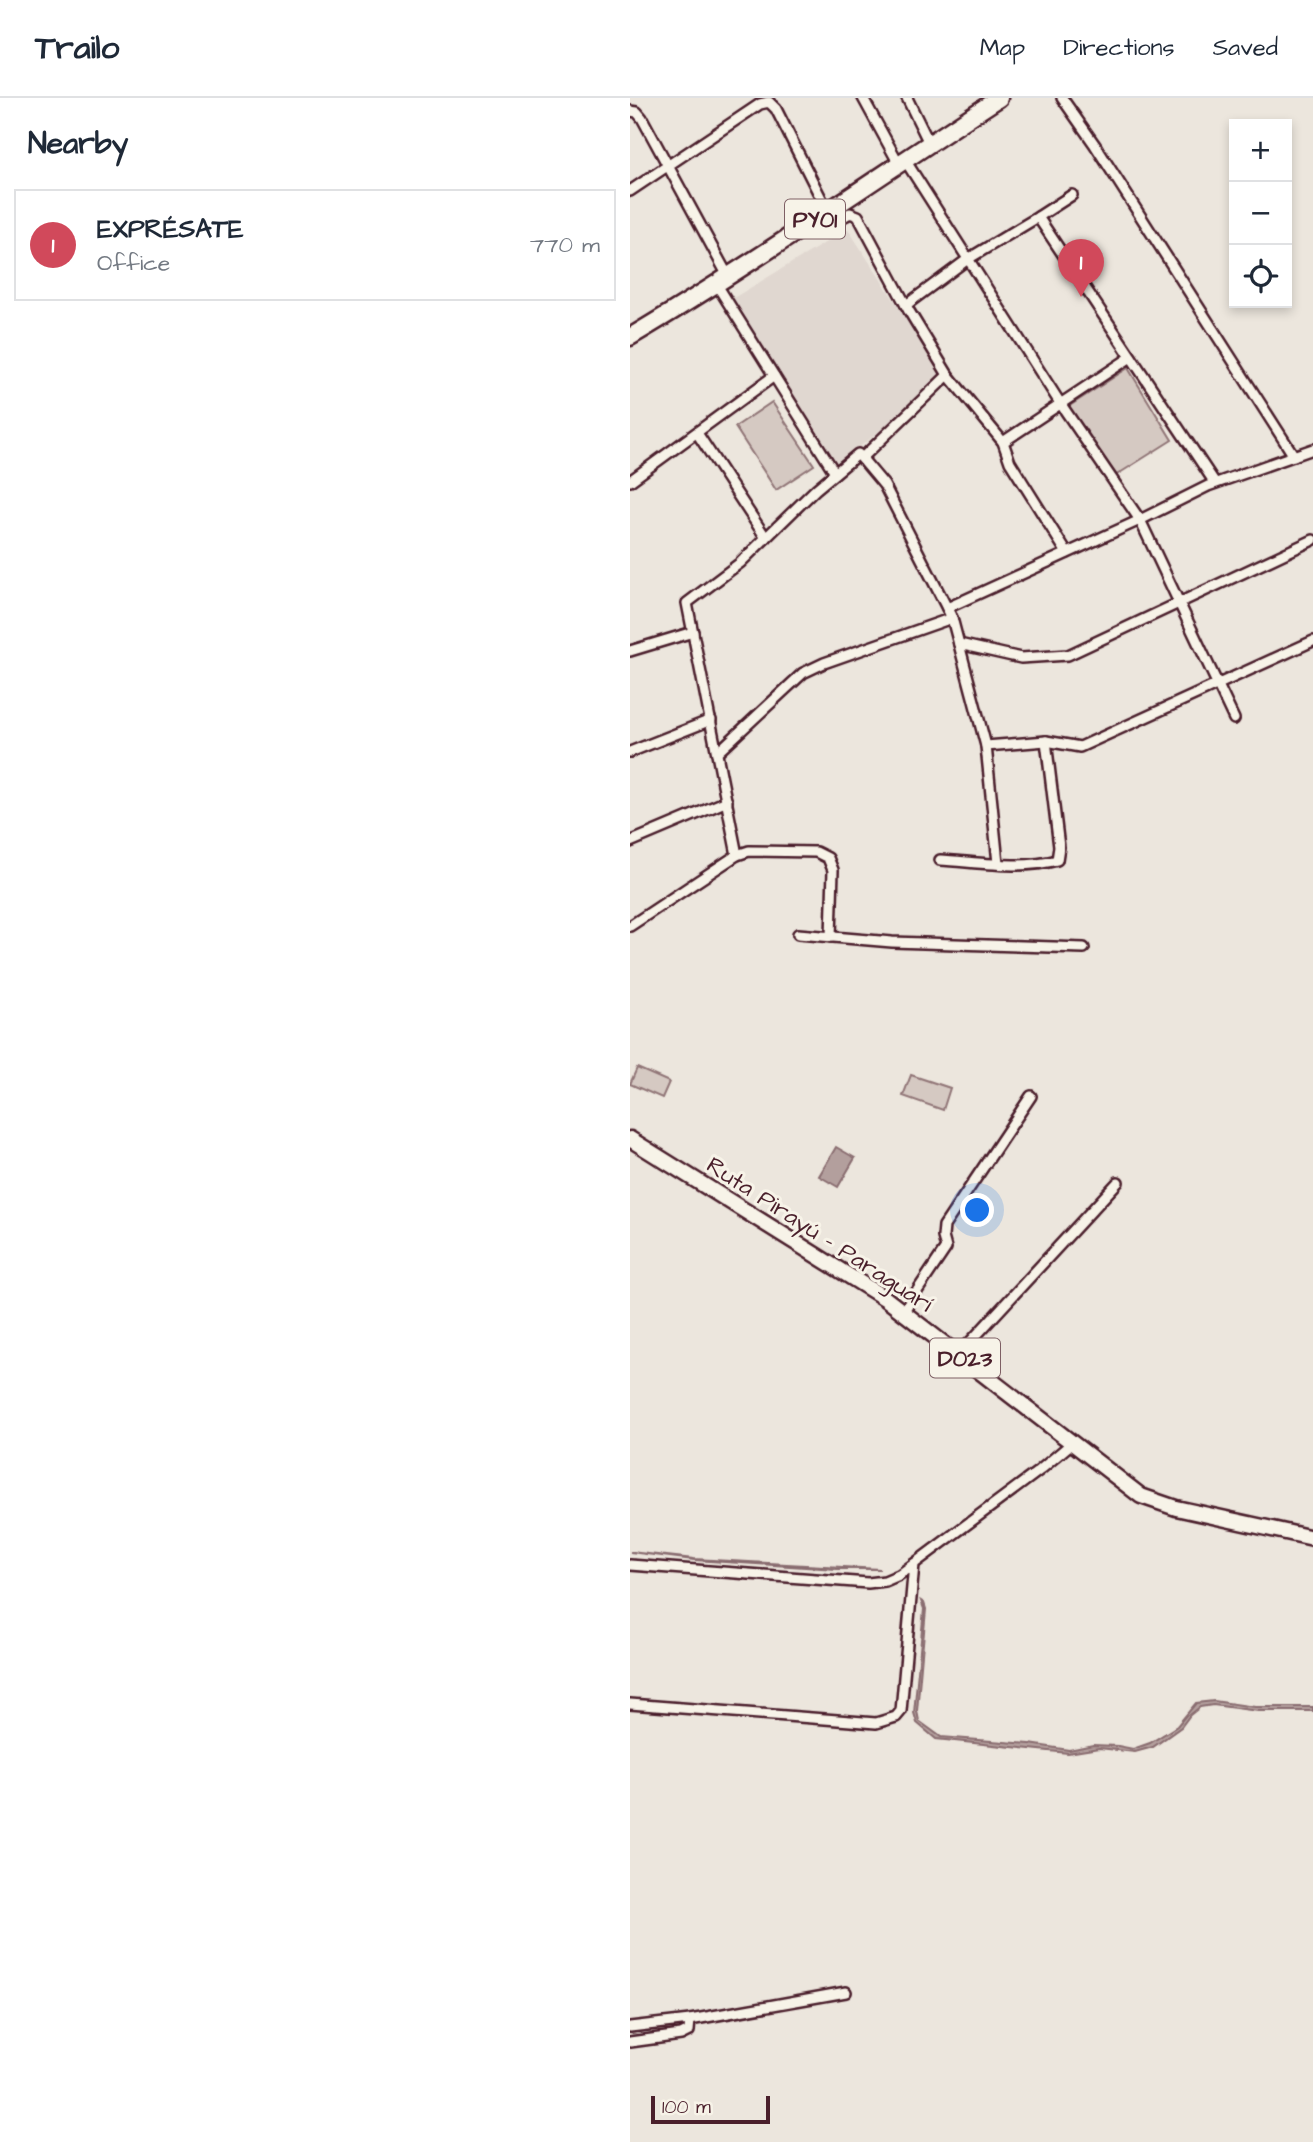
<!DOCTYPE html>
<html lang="en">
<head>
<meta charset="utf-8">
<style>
  :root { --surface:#fff; --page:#f6f6f7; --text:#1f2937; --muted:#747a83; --line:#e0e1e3; --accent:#d1495b }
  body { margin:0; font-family:"Architects Daughter",sans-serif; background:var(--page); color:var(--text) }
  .controls { position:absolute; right:21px; top:21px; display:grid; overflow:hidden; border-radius:0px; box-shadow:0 4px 10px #0003 }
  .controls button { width:63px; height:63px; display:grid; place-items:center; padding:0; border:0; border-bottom:2px solid var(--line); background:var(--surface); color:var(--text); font:35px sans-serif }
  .scale { position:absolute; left:21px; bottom:18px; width:119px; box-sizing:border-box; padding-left:7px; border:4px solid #4a1f2b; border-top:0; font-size:19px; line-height:24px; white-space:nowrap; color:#4a1f2b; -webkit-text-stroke:5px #f7f3e8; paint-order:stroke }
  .you { position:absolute; left:348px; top:1113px; width:24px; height:24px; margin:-18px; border:5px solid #fff; border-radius:50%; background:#1a73e8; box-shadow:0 0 0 10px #1a73e833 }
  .badge { display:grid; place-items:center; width:46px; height:46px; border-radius:50%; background:var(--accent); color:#fff; font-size:23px; font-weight:700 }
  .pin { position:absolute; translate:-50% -58px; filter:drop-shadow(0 2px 4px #0008) }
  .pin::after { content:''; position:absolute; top:37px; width:24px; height:21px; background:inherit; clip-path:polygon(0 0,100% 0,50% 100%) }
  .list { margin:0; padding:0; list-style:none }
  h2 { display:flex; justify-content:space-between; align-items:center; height:91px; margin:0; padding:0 28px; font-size:30px }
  h2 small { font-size:23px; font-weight:400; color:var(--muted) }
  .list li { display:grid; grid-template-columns:46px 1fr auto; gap:21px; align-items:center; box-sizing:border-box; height:112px; margin:0 14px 14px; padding:0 14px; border:2px solid var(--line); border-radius:0px }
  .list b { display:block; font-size:26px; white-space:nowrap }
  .list p { margin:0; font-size:23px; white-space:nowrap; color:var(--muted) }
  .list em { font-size:23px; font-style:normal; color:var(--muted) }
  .icon { flex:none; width:38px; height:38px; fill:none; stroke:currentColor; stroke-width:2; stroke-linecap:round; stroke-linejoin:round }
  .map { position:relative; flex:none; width:683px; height:2044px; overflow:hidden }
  header { display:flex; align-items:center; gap:42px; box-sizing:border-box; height:98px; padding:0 35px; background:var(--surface); border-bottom:2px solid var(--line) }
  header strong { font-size:33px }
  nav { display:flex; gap:38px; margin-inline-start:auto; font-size:24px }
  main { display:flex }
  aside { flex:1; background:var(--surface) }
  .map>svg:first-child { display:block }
  .built { fill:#e0d7d0 }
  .green { fill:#d5c9c2; stroke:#907476; stroke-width:2 }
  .water { fill:#b39f9d; stroke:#896c6f; stroke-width:2 }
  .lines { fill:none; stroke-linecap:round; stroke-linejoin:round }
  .street-casing { stroke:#4a1f2b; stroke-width:14 }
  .primary-casing { stroke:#4a1f2b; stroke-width:19 }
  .highway-casing { stroke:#4a1f2b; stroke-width:21 }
  .street { stroke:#f7f3e8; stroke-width:9 }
  .primary { stroke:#f7f3e8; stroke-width:14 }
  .highway { stroke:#f7f3e8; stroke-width:16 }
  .labels { text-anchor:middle; stroke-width:6; stroke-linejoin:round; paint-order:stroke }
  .shield { fill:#f7f3e8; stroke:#7e5f64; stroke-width:2 }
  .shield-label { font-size:23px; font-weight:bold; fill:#4a1f2b }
  .street-label { font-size:24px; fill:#4a1f2b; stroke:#f7f3e8 }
</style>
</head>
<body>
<header>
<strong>Trailo</strong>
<nav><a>Map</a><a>Directions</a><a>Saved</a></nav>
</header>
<main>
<aside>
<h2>Nearby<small></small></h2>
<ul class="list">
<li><span class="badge">1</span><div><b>EXPRÉSATE</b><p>Office</p></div><em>770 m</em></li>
</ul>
</aside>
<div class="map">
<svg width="683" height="2044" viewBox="0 0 683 2044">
  <rect width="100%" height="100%" fill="#ece6dd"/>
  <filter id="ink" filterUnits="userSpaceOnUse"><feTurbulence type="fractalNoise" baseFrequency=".0143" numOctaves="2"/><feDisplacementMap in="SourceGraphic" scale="14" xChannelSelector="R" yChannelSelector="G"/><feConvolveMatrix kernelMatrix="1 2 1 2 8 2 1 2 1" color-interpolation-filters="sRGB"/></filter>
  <g filter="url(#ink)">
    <!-- built -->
    <polygon class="built" points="218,131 315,281 207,367 144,278 100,202"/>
    <!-- green -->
    <g class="green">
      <polygon points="498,270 542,342 485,378 438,309"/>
      <polygon points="142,304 184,367 146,392 105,329"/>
      <polygon points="7,970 39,984 32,1000 0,986"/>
      <polygon points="281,977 320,990 313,1012 273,998"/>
    </g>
    <!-- water -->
    <g class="water">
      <polygon points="206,1049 225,1060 208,1089 189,1078"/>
      <polygon points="0,1454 64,1461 250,1471 207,1471 64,1462"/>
      <polygon points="291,1503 294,1505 296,1511 287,1613 289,1623 311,1639 400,1646 439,1652 463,1647 488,1648 503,1651 520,1645 547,1628 566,1605 584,1603 625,1609 683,1609 683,1613 628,1613 583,1607 570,1609 560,1617 551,1629 523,1649 505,1654 469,1650 438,1655 306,1641 287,1625 284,1615 294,1511"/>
    </g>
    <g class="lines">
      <defs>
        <g id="street">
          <polyline points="233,0 269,66"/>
          <polyline points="277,0 299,45"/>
          <polyline points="432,0 465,47 664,358"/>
          <polyline points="0,13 7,14 12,20 99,180"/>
          <polyline points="275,62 430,305 510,422 604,621"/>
          <polyline points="0,93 130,6 139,4 146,11 197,112"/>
          <polyline points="408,119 585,385"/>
          <path d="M186,120C198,131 207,122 220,115L228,118L279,213L318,277L373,344L380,364L437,455"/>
          <polyline points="87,187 205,375"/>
          <polyline points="276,207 338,161 408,119 442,97"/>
          <polyline points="67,335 136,440"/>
          <polyline points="373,344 501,259"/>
          <polyline points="232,360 318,277"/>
          <polyline points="0,383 144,278"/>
          <polyline points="317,510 510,422 578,388 683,351"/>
          <polyline points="329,546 391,560 438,557 683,442"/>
          <polyline points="0,553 63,534"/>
          <polyline points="356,648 416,643 450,649 683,543"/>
          <polyline points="0,654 81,622"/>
          <polyline points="88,654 173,575 194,565 322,520"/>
          <polyline points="0,744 97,703"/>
          <polyline points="107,757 57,505 110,465 186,391 228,356 254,387 322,520 356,648 368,765"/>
          <path d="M310,762C346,764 393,772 427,762L429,749L416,643"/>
          <polyline points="0,828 107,757 119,753 186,754 198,760 203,772 201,839"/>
          <polyline points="168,836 262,844 454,850"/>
          <polyline points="273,1214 316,1150 313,1139 314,1128 401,998"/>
          <polyline points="329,1256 488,1084"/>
          <polyline points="0,1467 238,1485 255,1483 269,1477 410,1372 442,1345"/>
          <polyline points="0,1606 246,1625 266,1619 271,1613 284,1466"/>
          <polyline points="0,1929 60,1922 216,1894"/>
          <polyline points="0,1944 51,1937 59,1933 60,1922"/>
        </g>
        <polyline id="primary" points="0,1041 256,1201 511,1398 546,1410 683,1440"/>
        <path id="highway" d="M0,239C126,164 246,80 369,0"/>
      </defs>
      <!-- street casing -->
      <use href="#street" class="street-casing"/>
      <!-- primary casing -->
      <use href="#primary" class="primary-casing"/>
      <!-- highway casing -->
      <use href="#highway" class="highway-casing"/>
      <!-- street -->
      <use href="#street" class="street"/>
      <!-- primary -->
      <use href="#primary" class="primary"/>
      <!-- highway -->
      <use href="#highway" class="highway"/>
    </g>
  </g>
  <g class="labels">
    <!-- shield labels -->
    <g class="shield">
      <rect x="155" y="101.5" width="60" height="39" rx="5"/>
      <rect x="300" y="1240.5" width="70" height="39" rx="5"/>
    </g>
    <g class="shield-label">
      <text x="185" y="129">PY01</text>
      <text x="335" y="1268">D023</text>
    </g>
    <!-- street labels -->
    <g class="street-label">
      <text transform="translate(190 1136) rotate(33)" y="8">Ruta Pirayú - Paraguarí</text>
    </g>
  </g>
</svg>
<div class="controls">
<button>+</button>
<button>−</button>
<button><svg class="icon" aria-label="locate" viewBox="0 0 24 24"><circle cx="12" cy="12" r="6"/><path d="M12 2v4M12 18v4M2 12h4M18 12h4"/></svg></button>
</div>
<div class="scale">100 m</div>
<div class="you"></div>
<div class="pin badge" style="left:451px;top:199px">1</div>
</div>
</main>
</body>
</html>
